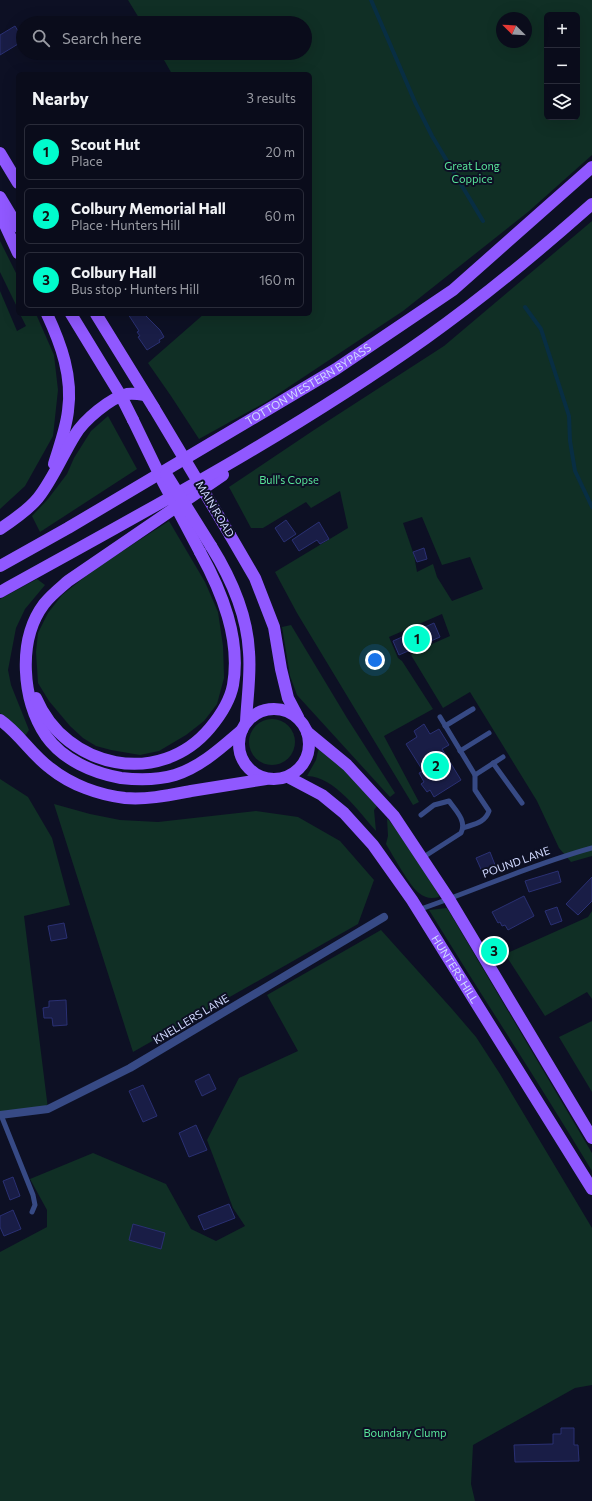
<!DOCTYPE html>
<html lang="en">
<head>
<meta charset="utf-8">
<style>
  :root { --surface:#0a0c1b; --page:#181a28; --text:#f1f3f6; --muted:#999ba3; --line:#2a2c3a; --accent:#00fccd }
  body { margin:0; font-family:Commissioner,sans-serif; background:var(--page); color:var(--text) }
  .controls { position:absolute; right:12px; top:12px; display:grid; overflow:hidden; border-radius:6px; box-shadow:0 4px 16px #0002 }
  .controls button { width:36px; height:36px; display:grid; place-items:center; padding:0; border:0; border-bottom:1px solid var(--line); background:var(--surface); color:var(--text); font:20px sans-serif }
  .compass { position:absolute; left:496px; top:12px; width:36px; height:36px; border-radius:50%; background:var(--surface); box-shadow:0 4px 16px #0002; rotate:294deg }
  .you { position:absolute; left:375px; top:660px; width:14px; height:14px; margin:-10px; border:3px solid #fff; border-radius:50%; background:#1a73e8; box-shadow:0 0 0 6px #1a73e833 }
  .badge { display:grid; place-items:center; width:26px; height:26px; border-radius:50%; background:var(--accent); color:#111; font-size:13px; font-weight:700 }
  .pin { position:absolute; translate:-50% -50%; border:2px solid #fff; box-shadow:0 1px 4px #0006 }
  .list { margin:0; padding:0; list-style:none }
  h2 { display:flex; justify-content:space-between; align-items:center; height:52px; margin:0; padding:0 16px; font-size:17px }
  h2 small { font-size:13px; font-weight:400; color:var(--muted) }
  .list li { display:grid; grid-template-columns:26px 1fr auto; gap:12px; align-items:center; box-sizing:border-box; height:56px; margin:0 8px 8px; padding:0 8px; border:1px solid var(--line); border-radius:6px }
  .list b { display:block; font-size:15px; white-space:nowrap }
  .list p { margin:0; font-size:13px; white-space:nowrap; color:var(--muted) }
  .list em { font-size:13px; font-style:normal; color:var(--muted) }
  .icon { flex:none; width:22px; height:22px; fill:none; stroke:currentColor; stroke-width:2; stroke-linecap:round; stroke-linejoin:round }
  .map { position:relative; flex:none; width:592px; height:1501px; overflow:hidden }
  .search { position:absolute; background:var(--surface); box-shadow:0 4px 16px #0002; left:16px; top:16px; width:296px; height:44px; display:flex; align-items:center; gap:10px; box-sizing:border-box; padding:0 14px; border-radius:22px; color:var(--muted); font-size:15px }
  .panel { position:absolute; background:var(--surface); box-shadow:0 4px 16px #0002; left:16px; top:72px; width:296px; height:244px; border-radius:6px }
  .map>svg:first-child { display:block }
  .green { fill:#102f25; fill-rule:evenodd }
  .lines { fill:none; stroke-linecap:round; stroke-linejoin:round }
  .stream { stroke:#082e43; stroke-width:4 }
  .building { fill:#191d46; stroke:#2a3073 }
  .service { stroke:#374a85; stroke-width:5 }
  .minor { stroke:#374a85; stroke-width:8 }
  .primary { stroke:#9058ff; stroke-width:12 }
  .primary-bridge { stroke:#9058ff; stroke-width:12 }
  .labels { text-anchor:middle; stroke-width:4; stroke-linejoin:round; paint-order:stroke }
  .park-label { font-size:11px; fill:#58e499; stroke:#0d1024 }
  .street-label { font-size:11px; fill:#d1d9ff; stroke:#0d1024 }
</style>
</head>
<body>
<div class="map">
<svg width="592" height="1501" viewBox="0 0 592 1501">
  <rect width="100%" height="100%" fill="#0d1024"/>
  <!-- green -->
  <g class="green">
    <path d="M128,0H592V155L528,212L403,311L266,402L199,439L171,396L148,363L204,314H310V74H172L160,53H305V23H142ZM547,15H577V117H547ZM502,18H526V42H502Z"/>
    <path d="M592,221V856L571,862L559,848L537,801L470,692L443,708L411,655L414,652L450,636L442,614L389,637L398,658L402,661L433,709L384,736L419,802L413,805L297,613L275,572L348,528L340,491L311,508L306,502L263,528H251L229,487L314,430L444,346ZM422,517L442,565L470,557L483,589L452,601L437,577L433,564L417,572L414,555L403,523Z"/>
    <polygon points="0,241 18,277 18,309 0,272"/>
    <polygon points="0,291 17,331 26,326 20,314 36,314 54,355 58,390 53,436 25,486 0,509"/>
    <polygon points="108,416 137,469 40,532 32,516 48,499 67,474 74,458 91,431"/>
    <polygon points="169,521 205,582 218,612 223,646 224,678 217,704 204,721 186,735 159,751 140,755 111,750 96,746 83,738 70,726 49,701 38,683 36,652 38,633 48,613 62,595 96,568"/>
    <polygon points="37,579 45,585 25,609 16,628 8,670 11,685 29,730 25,736 0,713 0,599"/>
    <polygon points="291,625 347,718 395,793 390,797 297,695 290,676 282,627"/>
    <circle cx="272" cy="742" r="23"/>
    <path d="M320,748L353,776L377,806L374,810L376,831C359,812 335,777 307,776L316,760L318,751Z"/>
    <polygon points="0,779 28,797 52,838 70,905 24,916 48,1109 0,1115"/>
    <polygon points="54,804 90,814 120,820 158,822 256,811 298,817 340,841 374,880 358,924 133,1052"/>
    <path d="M387,818L414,852L438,892L439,897C431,899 425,898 419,893C411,888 392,854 386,844L388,836Z"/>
    <path d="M447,908L592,1153V1171C539,1083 483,998 429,910Z"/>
    <polygon points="592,911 592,999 587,992 545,1016 505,954 588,917"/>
    <polygon points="381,930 452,1009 476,1037 500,1074 592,1228 592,1385 575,1388 473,1445 471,1484 475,1501 0,1501 0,1252 47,1227 47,1210 30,1179 93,1153 166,1184 191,1229 216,1241 245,1226 233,1208 207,1140 239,1078 298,1051 267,995"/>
    <polygon points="592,1021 592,1092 559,1037"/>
  </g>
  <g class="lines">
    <!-- stream -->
    <g class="stream">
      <polyline points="371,0 415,102 432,136 483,221"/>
      <polyline points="525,307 541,329 569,416 570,441 575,471 592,507"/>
    </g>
  </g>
  <!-- building -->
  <g class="building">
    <polygon points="15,26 18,31 23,28 23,41 0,55 0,35"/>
    <polygon points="128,314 144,314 160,330 164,337 159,340 160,342 147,350 138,337 140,336 137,332 139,331"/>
    <polygon points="286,520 296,534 284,542 275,528"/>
    <polygon points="319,522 329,539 320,544 317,540 299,551 292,540"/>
    <polygon points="424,548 427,559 417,562 413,552"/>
    <polygon points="434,623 440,637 399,655 393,641"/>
    <polygon points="424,724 430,734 439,729 449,745 442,749 461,780 434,797 430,790 427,792 421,784 424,782 419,773 423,771 406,744 417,737 414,731"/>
    <polygon points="490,852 497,870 484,876 476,858"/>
    <polygon points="558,871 561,882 529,892 525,881"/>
    <polygon points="592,877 592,901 578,915 566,904"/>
    <polygon points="524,896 534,916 508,930 505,925 502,926 500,922 498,923 492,912"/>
    <polygon points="557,907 562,921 551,925 545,911"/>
    <polygon points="64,923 67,938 51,941 48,926"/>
    <polygon points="66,1000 67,1025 53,1026 52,1018 44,1018 43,1008 49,1007 49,1001"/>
    <polygon points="209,1074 216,1089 202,1096 195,1081"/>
    <polygon points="143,1085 157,1116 143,1122 129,1091"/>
    <polygon points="196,1125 207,1150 189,1157 179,1133"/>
    <polygon points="13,1177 20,1196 10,1200 3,1181"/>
    <polygon points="229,1204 235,1218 204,1230 198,1216"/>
    <polygon points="13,1210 21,1229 4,1236 0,1227 0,1216"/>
    <polygon points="133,1224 165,1233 161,1249 129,1240"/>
    <polygon points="561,1428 574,1428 574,1445 578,1445 579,1461 515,1462 514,1445 553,1444 553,1434 561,1434"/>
  </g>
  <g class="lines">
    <!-- service -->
    <g class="service">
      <path d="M440,717L475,775V790L489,811C485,823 474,824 463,828"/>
      <polyline points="445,726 473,709"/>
      <polyline points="460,751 489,733"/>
      <polyline points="493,763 522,803"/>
      <polyline points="475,775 503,757"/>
      <path d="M421,815L434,805L449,801C456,811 467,821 461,833L422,858"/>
      <path d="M418,910C476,890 533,864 592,848"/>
      <polyline points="1,1115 33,1195 35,1205 32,1212"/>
    </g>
    <!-- minor -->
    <polyline class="minor" points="0,1115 48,1109 130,1068 384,917"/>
    <!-- primary -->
    <g class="primary">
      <polyline points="0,153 18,183"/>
      <polyline points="0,197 18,227"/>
      <polyline points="0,214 18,253"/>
      <path d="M47,314C61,344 73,377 68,411C66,429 59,447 54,464"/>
      <polyline points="71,314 121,396 133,420"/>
      <polyline points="96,314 154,408"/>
      <path d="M223,475L68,581C60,588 51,595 44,604C17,640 22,700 46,736C63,760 93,773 121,778C139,780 158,780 175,775C201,767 222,747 242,730"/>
      <path d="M0,529C12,521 29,509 38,498C53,479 62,456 75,435C84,420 110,398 127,394C133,393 139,394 145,395"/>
      <polyline points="230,535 255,578 274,627 281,669 288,698 298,717"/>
      <path d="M211,546C231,578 247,613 249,652C251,675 247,699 246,722"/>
      <path id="s1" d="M0,566L68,528L336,369L453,290L592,167"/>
      <path d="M0,592C144,512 291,434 426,338C484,297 539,251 592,204"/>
      <path d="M36,698C66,769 160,788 210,728C220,716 230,701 233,685C241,639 222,592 200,552"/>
      <circle cx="274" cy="744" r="35"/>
      <path d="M0,720C19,733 31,754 50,768C71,785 99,795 125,798C147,800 170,795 191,791C216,787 241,783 266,779"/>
      <polyline points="307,732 347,765 394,816 449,899 592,1138"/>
      <path id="s2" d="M288,777L322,795L344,813L373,845L412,900L592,1189"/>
    </g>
    <!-- primary-bridge -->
    <g class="primary-bridge">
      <polyline points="154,408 230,535"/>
      <polyline points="133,420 163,482 200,552"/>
      <polyline points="166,474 211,546"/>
    </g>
  </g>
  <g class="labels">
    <!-- park labels -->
    <g class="park-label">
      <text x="472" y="170">Great Long<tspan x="472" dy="13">Coppice</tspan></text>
      <text x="289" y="484">Bull's Copse</text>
      <text x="405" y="1437">Boundary Clump</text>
    </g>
    <!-- street labels -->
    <g class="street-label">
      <text dy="4" stroke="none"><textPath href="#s1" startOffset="358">TOTTON WESTERN BYPASS</textPath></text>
      <text transform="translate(215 509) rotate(59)" y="4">MAIN ROAD</text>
      <text transform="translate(516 862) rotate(-20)" y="4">POUND LANE</text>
      <text dy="4" stroke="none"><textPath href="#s2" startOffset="259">HUNTERS HILL</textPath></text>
      <text transform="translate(191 1019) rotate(-31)" y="4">KNELLERS LANE</text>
    </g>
  </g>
</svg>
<div class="controls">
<button>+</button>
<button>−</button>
<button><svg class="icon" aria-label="layers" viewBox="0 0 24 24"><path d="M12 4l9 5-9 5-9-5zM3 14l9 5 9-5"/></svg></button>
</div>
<svg class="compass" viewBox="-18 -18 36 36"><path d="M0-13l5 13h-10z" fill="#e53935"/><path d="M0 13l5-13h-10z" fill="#999ba3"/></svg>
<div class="you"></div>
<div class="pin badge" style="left:417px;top:639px">1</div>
<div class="pin badge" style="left:436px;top:766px">2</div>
<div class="pin badge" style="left:494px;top:951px">3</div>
<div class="search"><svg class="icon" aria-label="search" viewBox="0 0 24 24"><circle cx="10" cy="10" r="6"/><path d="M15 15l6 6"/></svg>Search here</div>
<section class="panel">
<h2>Nearby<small>3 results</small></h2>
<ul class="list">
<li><span class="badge">1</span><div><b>Scout Hut</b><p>Place</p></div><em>20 m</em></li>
<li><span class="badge">2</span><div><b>Colbury Memorial Hall</b><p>Place · Hunters Hill</p></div><em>60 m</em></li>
<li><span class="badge">3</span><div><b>Colbury Hall</b><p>Bus stop · Hunters Hill</p></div><em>160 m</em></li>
</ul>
</section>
</div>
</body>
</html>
